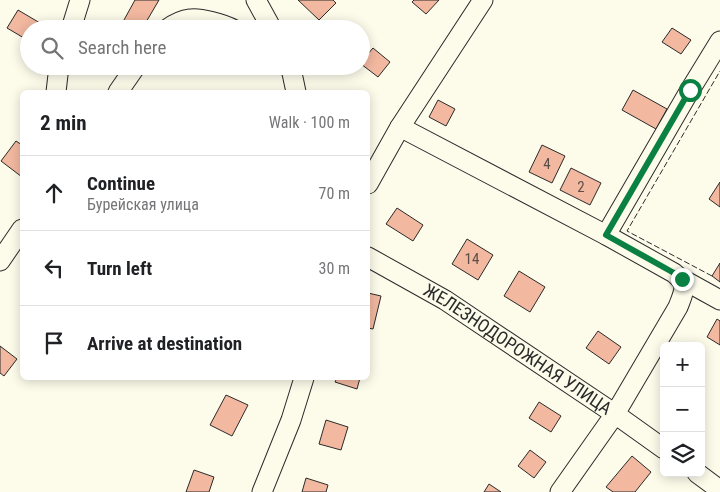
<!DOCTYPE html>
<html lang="en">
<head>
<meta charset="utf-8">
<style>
  :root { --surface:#fff; --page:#f6f6f6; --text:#202124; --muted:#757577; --line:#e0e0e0 }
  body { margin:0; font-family:"Roboto Condensed",sans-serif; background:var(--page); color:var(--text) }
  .controls { position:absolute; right:15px; bottom:15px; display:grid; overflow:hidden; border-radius:8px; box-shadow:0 2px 12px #0003 }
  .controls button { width:45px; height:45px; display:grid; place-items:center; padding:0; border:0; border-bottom:1px solid var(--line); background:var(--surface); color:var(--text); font:25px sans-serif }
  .stop { position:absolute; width:15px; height:15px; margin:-11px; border:4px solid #0b8043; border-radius:50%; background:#fff }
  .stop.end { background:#0b8043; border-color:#fff; box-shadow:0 1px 5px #0008 }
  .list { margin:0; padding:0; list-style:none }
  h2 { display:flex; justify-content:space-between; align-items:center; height:65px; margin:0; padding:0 20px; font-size:21px }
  h2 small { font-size:16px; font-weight:400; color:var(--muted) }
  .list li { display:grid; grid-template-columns:32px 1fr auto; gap:15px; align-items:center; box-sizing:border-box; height:75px; padding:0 20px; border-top:1px solid var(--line) }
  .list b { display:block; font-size:19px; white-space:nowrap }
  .list p { margin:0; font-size:16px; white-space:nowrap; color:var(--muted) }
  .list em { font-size:16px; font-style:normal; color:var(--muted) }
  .icon { flex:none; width:28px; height:28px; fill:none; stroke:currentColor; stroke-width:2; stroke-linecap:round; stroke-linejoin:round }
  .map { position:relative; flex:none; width:720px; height:492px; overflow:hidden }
  .search { position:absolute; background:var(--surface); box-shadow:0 2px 12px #0003; left:20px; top:20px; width:350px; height:55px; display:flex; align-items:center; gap:12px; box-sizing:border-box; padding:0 18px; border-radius:28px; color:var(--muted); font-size:19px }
  .panel { position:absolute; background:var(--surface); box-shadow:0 2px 12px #0003; left:20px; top:90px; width:350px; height:290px; border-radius:8px }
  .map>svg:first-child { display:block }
  .building { fill:#f2b8a0; stroke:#2b2b2b }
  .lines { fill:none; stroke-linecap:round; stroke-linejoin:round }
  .minor-casing { stroke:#2b2b2b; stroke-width:21 }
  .minor { stroke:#fdfbea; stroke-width:19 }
  .fence { stroke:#2b2b2b; stroke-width:1; stroke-dasharray:6 2.5; stroke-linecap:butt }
  .route { stroke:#0b8043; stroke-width:6 }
  .labels { text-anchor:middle; stroke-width:4; stroke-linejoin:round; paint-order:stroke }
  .number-label { font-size:15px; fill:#5d4e48 }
  .street-label { font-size:18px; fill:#2b2b2b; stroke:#fdfbea }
</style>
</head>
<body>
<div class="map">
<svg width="720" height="492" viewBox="0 0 720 492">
  <rect width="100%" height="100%" fill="#fdfbea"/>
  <!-- building -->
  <g class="building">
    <polygon points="135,0 159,0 142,29 119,29"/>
    <polygon points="298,0 333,0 336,3 319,20"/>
    <polygon points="414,0 439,0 426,14 412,2"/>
    <polygon points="18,10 40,23 36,29 29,29 29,41 7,28"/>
    <polygon points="672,28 691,40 681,54 662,42"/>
    <polygon points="373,48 390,62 378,77 361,64 361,62"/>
    <polygon points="633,90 667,109 656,129 622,110"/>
    <polygon points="438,100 455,109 446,126 429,117"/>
    <polygon points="16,141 22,145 22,177 1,161"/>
    <polygon points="542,145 565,156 552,183 529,172"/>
    <polygon points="571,168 601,183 590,205 560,190"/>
    <polygon points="720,182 720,207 709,199"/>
    <polygon points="397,208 423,225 413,241 386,224"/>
    <polygon points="467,239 493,255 478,280 452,264"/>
    <polygon points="720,263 720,282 712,276"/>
    <polygon points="519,271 545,287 530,312 504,296"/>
    <polygon points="368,293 381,296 373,329 368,328"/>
    <polygon points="717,319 720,321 720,345 707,337"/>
    <polygon points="598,331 621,347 609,364 586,348"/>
    <polygon points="0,346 17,359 4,376 0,373"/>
    <polygon points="337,378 360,378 357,389 335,382"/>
    <polygon points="226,395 248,405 232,436 210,425"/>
    <polygon points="539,402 561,416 551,432 529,418"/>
    <polygon points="326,420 348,427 341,450 319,444"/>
    <polygon points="530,450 546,462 534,478 518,466"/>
    <polygon points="632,456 651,472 635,492 613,492 606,487"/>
    <polygon points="194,470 214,477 209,492 186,492"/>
    <polygon points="306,478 328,485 326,492 302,492"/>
    <polygon points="489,484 501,492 484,492"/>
  </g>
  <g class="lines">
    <defs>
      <g id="minor">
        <polyline points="256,0 272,29"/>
        <polyline points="71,29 80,0"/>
        <path d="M167,29C174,24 181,20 190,19C199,17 224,24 233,29"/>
        <polyline points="289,66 292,73 296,92"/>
        <polyline points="56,92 59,66"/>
        <polyline points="118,92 136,66"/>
        <path d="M400,127L606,235L674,273C689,285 684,291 678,307L615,414L560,492"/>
        <polyline points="368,184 400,127 483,0"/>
        <polyline points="606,235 690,90 720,41"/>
        <path id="s1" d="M368,257L445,300L615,414L664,449"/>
        <polyline points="0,261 22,229"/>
        <polyline points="682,279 720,300"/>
        <polyline points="697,473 720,490"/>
        <polyline points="262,492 291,420 304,378"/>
      </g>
    </defs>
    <!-- minor casing -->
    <use href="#minor" class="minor-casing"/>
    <!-- minor -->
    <use href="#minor" class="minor"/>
    <!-- fence -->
    <polyline class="fence" points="712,276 627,231 720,71"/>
  </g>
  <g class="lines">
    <!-- route -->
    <polyline class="route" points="682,279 674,273 606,235 690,90"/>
  </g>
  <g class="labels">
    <!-- number labels -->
    <g class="number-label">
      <text x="547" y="169">4</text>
      <text x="581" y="192">2</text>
      <text x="472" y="264">14</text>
    </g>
    <!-- street labels -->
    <g class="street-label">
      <text dy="6" stroke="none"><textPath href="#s1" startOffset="176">ЖЕЛЕЗНОДОРОЖНАЯ УЛИЦА</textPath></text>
    </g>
  </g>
</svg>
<div class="controls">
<button>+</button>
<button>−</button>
<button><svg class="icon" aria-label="layers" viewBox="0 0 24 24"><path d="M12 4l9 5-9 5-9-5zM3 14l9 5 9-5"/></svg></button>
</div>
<div class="stop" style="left:690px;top:90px"></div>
<div class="stop end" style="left:682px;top:279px"></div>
<div class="search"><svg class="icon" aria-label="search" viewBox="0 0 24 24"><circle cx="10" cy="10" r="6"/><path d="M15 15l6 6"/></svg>Search here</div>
<section class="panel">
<h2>2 min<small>Walk · 100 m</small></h2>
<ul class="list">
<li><svg class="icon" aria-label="ahead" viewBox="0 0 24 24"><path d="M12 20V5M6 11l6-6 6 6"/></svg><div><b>Continue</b><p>Бурейская улица</p></div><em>70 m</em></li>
<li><svg class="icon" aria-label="left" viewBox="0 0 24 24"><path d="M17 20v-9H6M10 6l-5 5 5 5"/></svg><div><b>Turn left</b></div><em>30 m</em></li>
<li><svg class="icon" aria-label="arrive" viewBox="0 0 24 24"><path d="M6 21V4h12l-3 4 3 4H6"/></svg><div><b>Arrive at destination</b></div></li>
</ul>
</section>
</div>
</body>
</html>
